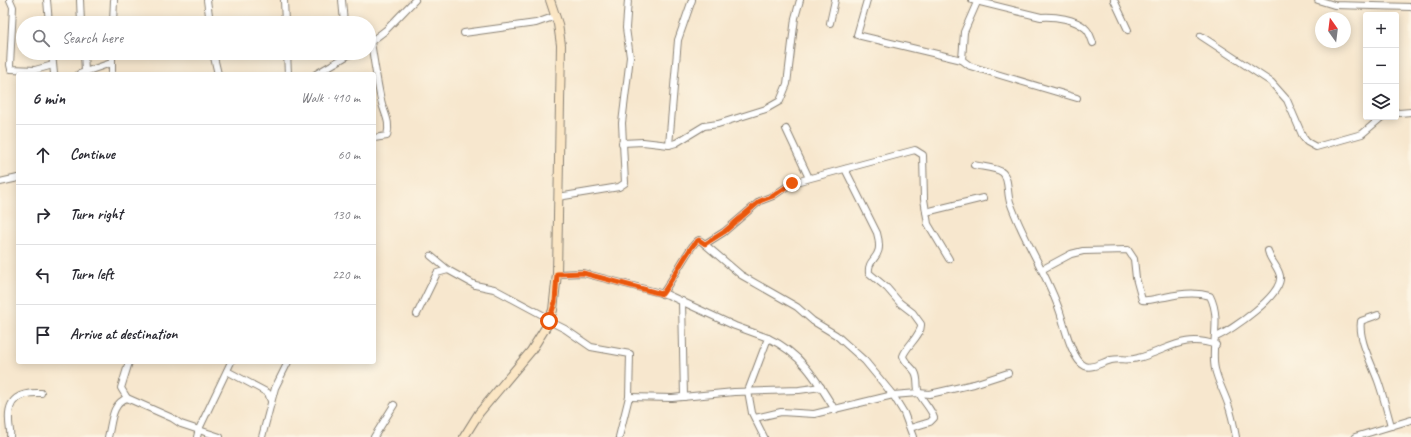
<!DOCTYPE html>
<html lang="en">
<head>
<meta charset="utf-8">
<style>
  :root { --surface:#fff; --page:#f2f2f3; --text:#2b2b33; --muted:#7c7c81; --line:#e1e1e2 }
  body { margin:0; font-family:Caveat,sans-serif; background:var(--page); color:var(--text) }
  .controls { position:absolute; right:12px; top:12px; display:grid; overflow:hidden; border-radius:4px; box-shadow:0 2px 10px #0003 }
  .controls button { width:36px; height:36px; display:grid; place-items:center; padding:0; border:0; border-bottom:1px solid var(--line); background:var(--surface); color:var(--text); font:20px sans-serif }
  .compass { position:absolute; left:1315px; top:12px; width:36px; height:36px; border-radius:50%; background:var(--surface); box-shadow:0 2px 10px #0003; rotate:346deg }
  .stop { position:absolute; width:12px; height:12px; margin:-9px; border:3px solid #ea580c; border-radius:50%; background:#fff }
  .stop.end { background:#ea580c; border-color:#fff; box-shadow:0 1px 4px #0008 }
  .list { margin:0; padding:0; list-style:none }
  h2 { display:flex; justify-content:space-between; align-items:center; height:52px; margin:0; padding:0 16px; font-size:17px }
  h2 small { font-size:13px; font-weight:400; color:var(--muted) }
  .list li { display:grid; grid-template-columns:26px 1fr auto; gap:12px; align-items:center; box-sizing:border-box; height:60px; padding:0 16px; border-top:1px solid var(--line) }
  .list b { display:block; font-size:15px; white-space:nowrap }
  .list em { font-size:13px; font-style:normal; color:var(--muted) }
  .icon { flex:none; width:22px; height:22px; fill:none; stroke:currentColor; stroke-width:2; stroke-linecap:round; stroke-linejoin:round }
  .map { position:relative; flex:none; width:1411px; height:437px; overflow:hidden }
  .search { position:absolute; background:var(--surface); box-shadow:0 2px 10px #0003; left:16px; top:16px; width:360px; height:44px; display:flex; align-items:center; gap:10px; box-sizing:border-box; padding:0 14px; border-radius:22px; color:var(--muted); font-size:15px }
  .panel { position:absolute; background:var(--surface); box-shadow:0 2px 10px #0003; left:16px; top:72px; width:360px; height:292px; border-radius:4px }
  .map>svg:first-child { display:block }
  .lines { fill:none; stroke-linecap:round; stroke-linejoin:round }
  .minor-casing { stroke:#8a8275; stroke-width:8 }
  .secondary-casing { stroke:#8a8275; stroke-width:10 }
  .minor { stroke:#fff; stroke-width:6 }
  .secondary { stroke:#fbe6c4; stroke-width:8 }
  .route { stroke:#ea580c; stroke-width:5 }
</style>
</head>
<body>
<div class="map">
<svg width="1411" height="437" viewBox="0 0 1411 437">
  <rect width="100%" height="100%" fill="#fcf5e5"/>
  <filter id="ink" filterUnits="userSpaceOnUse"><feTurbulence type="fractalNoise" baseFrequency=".025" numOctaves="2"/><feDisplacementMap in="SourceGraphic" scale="8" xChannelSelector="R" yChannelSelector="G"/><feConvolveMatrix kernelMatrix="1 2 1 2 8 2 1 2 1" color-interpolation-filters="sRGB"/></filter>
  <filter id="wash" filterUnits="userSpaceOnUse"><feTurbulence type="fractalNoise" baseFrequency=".012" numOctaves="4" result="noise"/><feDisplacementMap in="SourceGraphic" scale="16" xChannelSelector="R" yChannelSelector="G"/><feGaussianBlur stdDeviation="0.9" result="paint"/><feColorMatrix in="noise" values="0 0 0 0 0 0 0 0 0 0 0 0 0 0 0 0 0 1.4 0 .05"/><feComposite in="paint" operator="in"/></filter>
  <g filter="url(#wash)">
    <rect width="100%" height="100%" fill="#f7e7ce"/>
  </g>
  <g filter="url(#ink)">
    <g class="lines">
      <defs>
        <g id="minor">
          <polyline points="10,0 13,7 10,65 11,69 35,70 53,65"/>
          <polyline points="47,0 49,23"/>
          <polyline points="80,0 81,23"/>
          <polyline points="207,0 210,23"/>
          <polyline points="284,0 285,23"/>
          <polyline points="342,0 344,23"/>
          <polyline points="867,0 857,35 962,60"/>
          <path d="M972,0L1041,17C1055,16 1075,19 1085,28C1090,32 1091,38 1093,43"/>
          <polyline points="978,0 964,32 962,60 970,66 1077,98"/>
          <polyline points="1114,0 1128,30"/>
          <polyline points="1318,0 1334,5 1411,7"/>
          <polyline points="113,23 114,0"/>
          <polyline points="830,23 835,0"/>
          <polyline points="464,33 536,23 556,16"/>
          <polyline points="1201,36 1271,82 1287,100 1303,137 1307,142 1316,147 1362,134 1382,117"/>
          <path d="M371,42C374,61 377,81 381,100C384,114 391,121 387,136L374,138"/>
          <polyline points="369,43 386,30 415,0"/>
          <polyline points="52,53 54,74"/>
          <polyline points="84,53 85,71"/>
          <polyline points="112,53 112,74"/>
          <polyline points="213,53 218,74"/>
          <polyline points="287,53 288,74"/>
          <polyline points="79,74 111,63"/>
          <polyline points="316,74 352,53"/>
          <polyline points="1396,112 1399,113 1411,112"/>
          <polyline points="786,129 809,178"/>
          <polyline points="622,143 643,142 669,145 678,40 692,0"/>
          <polyline points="669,145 676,143 704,126 718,124 766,109 780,101 787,84 795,18 800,0"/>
          <path d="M974,165C981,167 997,167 1003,173C1009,179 1007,193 1010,202C1023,240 1047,273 1060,312C1064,324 1072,361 1085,366C1092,369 1103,362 1111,360C1120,358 1128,361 1138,358C1167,351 1183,333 1216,345"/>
          <path d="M845,169L877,233C885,261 867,256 869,273L887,288L900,303L913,313L921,324C922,335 907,345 903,356C905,363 911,366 915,372C919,379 916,387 919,393C923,402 931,408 934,418L930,422L910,428"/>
          <polyline points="0,182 18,178"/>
          <polyline points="558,197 619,187 625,183 622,123 630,57 626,28 628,0"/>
          <polyline points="926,212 983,198"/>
          <polyline points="705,244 724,232 760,201 773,196 792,183 915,150 923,155 924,199 928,224 949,259"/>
          <polyline points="431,256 448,270 475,285 494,289 550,319"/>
          <path d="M1043,269L1071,254L1083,251L1128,250L1134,259L1136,278L1142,300C1152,301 1156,298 1165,297C1178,294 1197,292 1210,296C1222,319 1210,346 1215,369C1218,382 1224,392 1228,404C1232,415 1234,426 1236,437"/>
          <polyline points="557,274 583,273 668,295 735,326 768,338 748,391 752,413 764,437"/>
          <path d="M662,294C670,285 692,241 699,240L701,241L741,275L797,307L813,321L836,335L865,361L893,395L904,413L913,437"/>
          <polyline points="682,301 684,397"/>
          <polyline points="417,314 437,273 448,270"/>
          <path d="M1378,315L1361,321C1358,339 1372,364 1378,381C1383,395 1387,411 1391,426"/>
          <polyline points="549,321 565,329 591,347 630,354 629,397 619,437"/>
          <path d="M1216,337C1232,330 1283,295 1280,276C1278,266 1270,261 1268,251"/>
          <path d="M768,338C801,353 817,380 835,410"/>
          <polyline points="227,371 268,393 271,401"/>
          <polyline points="629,397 672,398 734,392 799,390 821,387"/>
          <polyline points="127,398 172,418 181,424 220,437"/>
          <polyline points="755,418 781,412 814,414 893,395 918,393 930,394 974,384 1008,373"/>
          <path d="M10,437C11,432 9,427 9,421C7,398 21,392 41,393"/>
          <path d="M108,437C112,423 111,404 127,398L121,388L129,362"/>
          <polyline points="197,437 199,429 231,362"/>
          <polyline points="262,437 275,388 288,362"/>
          <polyline points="374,437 394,405"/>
          <polyline points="1355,437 1411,420"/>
        </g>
        <polyline id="secondary" points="464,437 479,413 531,351 546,327 553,310 557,274 561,45 558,24 550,0"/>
      </defs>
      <!-- minor casing -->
      <use href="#minor" class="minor-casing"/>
      <!-- secondary casing -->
      <use href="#secondary" class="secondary-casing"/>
      <!-- minor -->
      <use href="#minor" class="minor"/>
      <!-- secondary -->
      <use href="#secondary" class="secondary"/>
    </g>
  </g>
  <g class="lines" filter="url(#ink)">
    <!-- route -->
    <path class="route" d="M549,321L555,302L557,274L583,273L662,294C670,285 692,241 699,240L705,244L724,232L760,201L773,196L792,183"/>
  </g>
</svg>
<div class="controls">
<button>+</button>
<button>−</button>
<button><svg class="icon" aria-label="layers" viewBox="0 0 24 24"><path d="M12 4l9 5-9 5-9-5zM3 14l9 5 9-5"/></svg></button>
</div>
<svg class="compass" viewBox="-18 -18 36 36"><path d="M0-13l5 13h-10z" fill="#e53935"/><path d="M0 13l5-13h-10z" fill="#7c7c81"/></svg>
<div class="stop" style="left:549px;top:321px"></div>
<div class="stop end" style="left:792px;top:183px"></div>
<div class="search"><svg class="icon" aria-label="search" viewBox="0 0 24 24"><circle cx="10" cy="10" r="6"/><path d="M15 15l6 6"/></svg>Search here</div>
<section class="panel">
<h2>6 min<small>Walk · 410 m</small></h2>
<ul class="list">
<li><svg class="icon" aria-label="ahead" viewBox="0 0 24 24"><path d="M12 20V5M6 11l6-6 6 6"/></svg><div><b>Continue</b></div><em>60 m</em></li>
<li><svg class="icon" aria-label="right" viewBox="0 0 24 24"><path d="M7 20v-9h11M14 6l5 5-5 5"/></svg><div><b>Turn right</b></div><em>130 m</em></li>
<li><svg class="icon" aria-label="left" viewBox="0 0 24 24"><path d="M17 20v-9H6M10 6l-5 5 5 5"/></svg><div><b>Turn left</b></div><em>220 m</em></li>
<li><svg class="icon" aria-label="arrive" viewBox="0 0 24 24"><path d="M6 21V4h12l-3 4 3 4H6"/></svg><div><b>Arrive at destination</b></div></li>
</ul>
</section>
</div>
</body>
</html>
